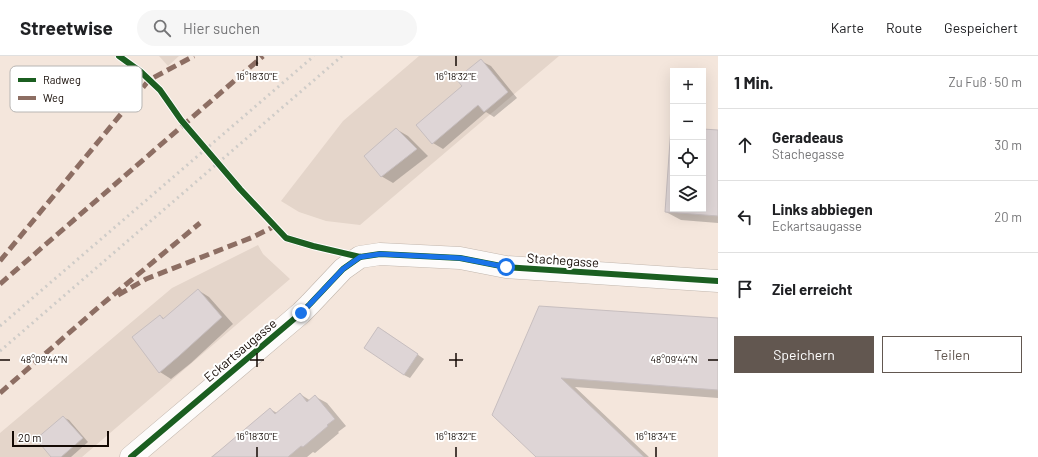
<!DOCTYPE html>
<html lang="de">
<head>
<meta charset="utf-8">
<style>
  :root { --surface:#fff; --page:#f6f6f6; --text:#202124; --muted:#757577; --line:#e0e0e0; --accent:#625750 }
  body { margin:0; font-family:Barlow,sans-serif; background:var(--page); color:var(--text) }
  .controls { position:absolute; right:12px; top:12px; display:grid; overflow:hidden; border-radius:0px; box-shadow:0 4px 16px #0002 }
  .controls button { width:36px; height:36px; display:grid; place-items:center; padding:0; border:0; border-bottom:1px solid var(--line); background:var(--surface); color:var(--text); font:20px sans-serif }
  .scale { position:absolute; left:12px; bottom:10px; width:97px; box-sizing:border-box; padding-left:4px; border:2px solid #140a04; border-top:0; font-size:11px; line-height:14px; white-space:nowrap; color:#140a04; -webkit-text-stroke:3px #fff; paint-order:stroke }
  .stop { position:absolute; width:12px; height:12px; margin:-9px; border:3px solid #1a73e8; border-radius:50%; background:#fff }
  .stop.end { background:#1a73e8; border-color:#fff; box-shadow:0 1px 4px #0008 }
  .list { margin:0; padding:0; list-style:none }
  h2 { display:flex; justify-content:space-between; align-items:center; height:52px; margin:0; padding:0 16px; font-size:17px }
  h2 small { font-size:13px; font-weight:400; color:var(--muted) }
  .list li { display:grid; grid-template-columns:26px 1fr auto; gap:12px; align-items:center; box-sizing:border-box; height:72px; padding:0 16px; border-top:1px solid var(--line) }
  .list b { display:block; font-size:15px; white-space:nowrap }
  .list p { margin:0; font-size:13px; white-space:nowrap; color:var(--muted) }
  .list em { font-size:13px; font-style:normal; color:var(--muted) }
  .actions { display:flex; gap:8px; padding:12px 16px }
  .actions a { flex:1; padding:9px 0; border:1px solid var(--accent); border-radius:0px; text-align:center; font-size:14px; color:var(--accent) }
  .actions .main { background:var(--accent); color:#fff }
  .icon { flex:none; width:22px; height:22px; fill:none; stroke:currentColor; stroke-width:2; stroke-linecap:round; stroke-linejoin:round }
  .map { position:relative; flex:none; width:718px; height:401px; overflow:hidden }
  header { display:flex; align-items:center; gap:24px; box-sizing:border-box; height:56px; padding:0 20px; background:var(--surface); border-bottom:1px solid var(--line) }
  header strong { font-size:19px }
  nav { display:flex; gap:22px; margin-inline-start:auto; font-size:14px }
  .search { width:280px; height:36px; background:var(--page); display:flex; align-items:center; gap:10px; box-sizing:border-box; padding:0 14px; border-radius:22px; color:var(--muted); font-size:15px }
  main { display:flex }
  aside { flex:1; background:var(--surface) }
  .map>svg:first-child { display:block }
  .green { fill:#e4d5ca }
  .shadow { fill:#0003 }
  .building { fill:#ded5d6; stroke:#c7bebf }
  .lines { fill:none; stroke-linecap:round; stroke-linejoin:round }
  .minor-casing { stroke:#c1b6ad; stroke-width:23 }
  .minor { stroke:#fdfbfa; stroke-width:22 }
  .rail { stroke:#cfccc8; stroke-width:3; stroke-dasharray:2 4; stroke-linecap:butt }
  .quiet { stroke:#8d6e63; stroke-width:5; stroke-dasharray:10 5; stroke-linecap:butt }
  .cycleway-casing { stroke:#fff; stroke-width:8 }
  .cycleway { stroke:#1b5e20; stroke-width:6 }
  .route { stroke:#1a73e8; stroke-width:5 }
  .ticks { fill:none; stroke:#140a04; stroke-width:1.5 }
  .labels { text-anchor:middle; stroke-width:4; stroke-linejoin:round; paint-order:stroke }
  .street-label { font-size:13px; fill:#140a04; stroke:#fff }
  .key { fill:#fff; stroke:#b8b6b4; stroke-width:1 }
  .key-label { font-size:11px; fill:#140a04 }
  .ticks-label { font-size:10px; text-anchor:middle; fill:#140a04; stroke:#fff; stroke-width:4; stroke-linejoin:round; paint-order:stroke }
</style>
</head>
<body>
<header>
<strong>Streetwise</strong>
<div class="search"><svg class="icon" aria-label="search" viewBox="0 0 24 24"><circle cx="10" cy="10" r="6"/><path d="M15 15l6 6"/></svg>Hier suchen</div>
<nav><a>Karte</a><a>Route</a><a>Gespeichert</a></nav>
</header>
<main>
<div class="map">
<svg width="718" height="401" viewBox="0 0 718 401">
  <rect width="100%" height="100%" fill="#f4e6dc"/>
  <!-- green -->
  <g class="green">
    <polygon points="159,0 179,0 168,10"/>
    <polygon points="419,0 559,0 360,169 326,165 299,156 281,145 343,65"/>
    <polygon points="258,189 263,198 290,223 82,401 0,401 0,377 172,232"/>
  </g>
  <!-- shadow -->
  <g class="shadow">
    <polygon points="481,5 491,10 517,42 494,61 486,56 443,93 433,87 418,69 463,30"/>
    <polygon points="673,72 673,153 703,153 703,74 718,75 718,167 681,164 666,156"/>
    <polygon points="396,73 408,80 428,100 393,127 381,120"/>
    <polygon points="198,234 209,241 233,268 191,307 171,323 160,316 160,260 165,263"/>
    <polygon points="540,251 718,263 718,342 575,331 649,401 538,401"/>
    <polygon points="384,275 424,303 410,322 404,319"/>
    <polygon points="300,338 311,345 316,341 327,347 346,370 338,376 339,377 315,397 313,396 307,401 211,401 219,395 220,396 270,353 277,357"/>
    <polygon points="63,361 69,364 88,386 71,401 52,401"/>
  </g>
  <!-- building -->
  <g class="building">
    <polygon points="481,3 508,36 484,56 478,49 432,88 416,69 462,30 456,23"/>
    <polygon points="671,71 673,71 673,153 703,153 703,73 718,74 718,160 665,156"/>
    <polygon points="396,72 417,93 381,121 364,100"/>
    <polygon points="198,233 222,261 179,300 159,317 132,281 160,259 163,263"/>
    <polygon points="539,250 718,262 718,334 561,322 644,401 536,401 492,359"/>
    <polygon points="378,271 418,298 404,319 364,292"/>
    <polygon points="300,337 307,346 315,339 335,363 327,369 328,370 303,391 301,390 288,401 212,401 270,352 275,358"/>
    <polygon points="63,360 83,382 61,401 51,401 36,383"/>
  </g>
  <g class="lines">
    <defs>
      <polyline id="minor" points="131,401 301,257 310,248 343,213 360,201 380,198 460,202 506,211 718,225"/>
    </defs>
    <!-- minor casing -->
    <use href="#minor" class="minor-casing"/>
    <!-- minor -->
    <use href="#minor" class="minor"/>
    <!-- rail -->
    <g class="rail">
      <polyline points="0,270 314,0"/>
      <polyline points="0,295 342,0"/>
    </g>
    <!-- quiet -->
    <g class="quiet">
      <polyline points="0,205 149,24 194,0"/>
      <polyline points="0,228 263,0"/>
      <polyline points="118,239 146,223 253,181 275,170"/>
      <polyline points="0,337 100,250 200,167"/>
    </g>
    <defs>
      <g id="cycleway">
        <polyline points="119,0 141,16 160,34 181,64 240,133 286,182 313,190 360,201 380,198 460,202 506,211 718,225"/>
        <polyline points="131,401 301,257 310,248 343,213 360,201"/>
      </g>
    </defs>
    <!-- cycleway casing -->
    <use href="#cycleway" class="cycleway-casing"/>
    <!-- cycleway -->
    <use href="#cycleway" class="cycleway"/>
  </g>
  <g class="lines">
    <!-- route -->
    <polyline class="route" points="301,257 310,248 343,213 360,201 380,198 460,202 506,211"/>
  </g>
  <!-- ticks -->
  <path class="ticks" d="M257,0V10M456,0V10M257,297V311M456,297V311M0,304H10M250,304H264M449,304H463M708,304H718M257,391V401M456,391V401M656,391V401"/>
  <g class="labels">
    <!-- street labels -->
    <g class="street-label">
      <text transform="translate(563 204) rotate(4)" y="5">Stachegasse</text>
      <text transform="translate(240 294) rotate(-40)" y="5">Eckartsaugasse</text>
    </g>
  </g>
  <!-- legend -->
  <rect x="10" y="10" width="132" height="46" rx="6" class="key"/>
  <rect x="18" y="22" width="18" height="4" fill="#1b5e20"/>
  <rect x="18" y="40" width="18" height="4" fill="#8d6e63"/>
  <g class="key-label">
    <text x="43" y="28">Radweg</text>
    <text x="43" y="46">Weg</text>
  </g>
  <g class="ticks-label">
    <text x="257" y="24">16°18'30"E</text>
    <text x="456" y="24">16°18'32"E</text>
    <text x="44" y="307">48°09'44"N</text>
    <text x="674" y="307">48°09'44"N</text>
    <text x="257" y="384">16°18'30"E</text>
    <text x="456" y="384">16°18'32"E</text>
    <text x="656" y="384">16°18'34"E</text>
  </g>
</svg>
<div class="controls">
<button>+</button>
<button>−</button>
<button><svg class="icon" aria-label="locate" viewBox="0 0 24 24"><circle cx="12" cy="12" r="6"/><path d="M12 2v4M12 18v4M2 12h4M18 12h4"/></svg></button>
<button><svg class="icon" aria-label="layers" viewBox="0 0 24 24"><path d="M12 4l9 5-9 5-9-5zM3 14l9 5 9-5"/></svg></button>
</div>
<div class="scale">20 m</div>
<div class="stop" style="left:506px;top:211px"></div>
<div class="stop end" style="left:301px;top:257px"></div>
</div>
<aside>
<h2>1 Min.<small>Zu Fuß · 50 m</small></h2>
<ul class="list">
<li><svg class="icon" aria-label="ahead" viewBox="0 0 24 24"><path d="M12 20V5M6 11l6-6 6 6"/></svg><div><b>Geradeaus</b><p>Stachegasse</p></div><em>30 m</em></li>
<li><svg class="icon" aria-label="left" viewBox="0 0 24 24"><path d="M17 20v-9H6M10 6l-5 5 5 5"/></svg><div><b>Links abbiegen</b><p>Eckartsaugasse</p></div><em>20 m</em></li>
<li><svg class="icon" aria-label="arrive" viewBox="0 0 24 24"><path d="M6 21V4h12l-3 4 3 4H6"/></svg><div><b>Ziel erreicht</b></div></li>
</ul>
<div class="actions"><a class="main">Speichern</a><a>Teilen</a></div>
</aside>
</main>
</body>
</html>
